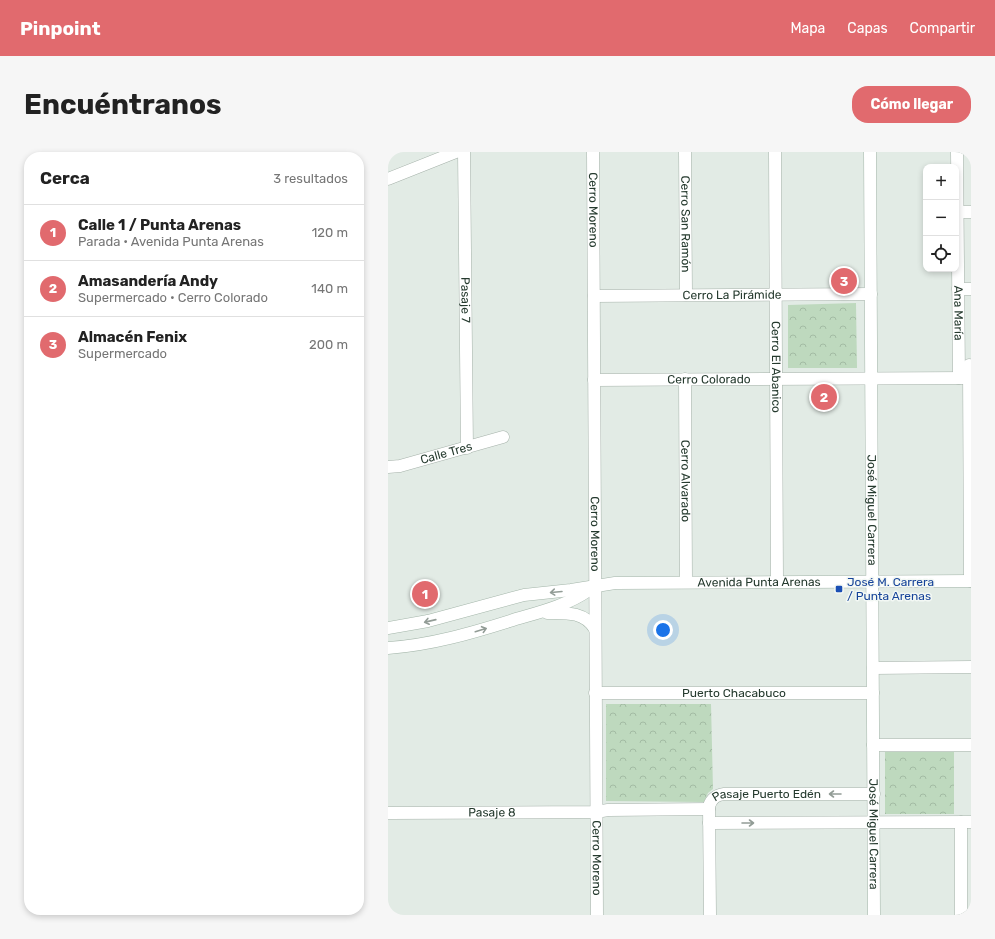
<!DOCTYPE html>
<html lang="es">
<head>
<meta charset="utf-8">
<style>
  :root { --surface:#fff; --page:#f6f6f6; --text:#222; --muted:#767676; --line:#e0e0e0; --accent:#e16a6e }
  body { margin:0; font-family:Rubik,sans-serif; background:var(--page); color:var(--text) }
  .controls { position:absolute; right:12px; top:12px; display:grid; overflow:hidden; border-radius:8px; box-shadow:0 2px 6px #0003 }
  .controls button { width:36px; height:36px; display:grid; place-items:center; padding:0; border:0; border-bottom:1px solid var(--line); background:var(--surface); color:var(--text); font:20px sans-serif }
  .you { position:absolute; left:275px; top:478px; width:14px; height:14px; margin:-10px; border:3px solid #fff; border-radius:50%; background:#1a73e8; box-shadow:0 0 0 6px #1a73e833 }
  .badge { display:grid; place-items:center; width:26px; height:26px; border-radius:50%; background:var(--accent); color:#fff; font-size:13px; font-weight:700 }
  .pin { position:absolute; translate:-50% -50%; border:2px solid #fff; box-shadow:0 1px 4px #0006 }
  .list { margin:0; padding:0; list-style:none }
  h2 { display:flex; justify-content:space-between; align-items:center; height:52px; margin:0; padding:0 16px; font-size:17px }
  h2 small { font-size:13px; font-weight:400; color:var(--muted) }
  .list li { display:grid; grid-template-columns:26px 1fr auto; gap:12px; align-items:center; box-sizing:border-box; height:56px; padding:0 16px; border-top:1px solid var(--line) }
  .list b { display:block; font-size:15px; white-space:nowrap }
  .list p { margin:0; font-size:13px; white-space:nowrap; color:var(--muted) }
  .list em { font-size:13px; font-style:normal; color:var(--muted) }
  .icon { flex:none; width:22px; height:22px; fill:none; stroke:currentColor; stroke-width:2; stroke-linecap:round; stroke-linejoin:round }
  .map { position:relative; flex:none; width:583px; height:763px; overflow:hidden; border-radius:16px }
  header { display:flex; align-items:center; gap:24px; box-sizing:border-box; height:56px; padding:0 20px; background:var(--accent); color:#fff }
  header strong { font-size:19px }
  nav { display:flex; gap:22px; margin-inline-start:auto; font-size:14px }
  .intro { display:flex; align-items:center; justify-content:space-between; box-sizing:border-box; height:96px; padding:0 24px }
  h1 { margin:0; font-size:28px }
  .button { padding:10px 18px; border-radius:16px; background:var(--accent); color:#fff; font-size:14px; font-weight:700 }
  main { display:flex; gap:24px; padding:0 24px }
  aside { flex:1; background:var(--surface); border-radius:16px; box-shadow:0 2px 6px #0003 }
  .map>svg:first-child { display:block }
  .forest { fill:url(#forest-crowns) }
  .building { fill:#b8c5bd; stroke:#b6c3ba }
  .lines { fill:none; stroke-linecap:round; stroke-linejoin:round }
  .street-casing { stroke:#a6b2aa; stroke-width:13 }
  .secondary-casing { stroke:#a3b5a9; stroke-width:13 }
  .street { stroke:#fff; stroke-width:12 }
  .secondary { stroke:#fff; stroke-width:12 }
  .oneway { stroke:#929c96 }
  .transit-dot { fill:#1a4fb4; stroke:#f3f8f4; stroke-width:1.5 }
  .labels { text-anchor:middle; stroke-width:3; stroke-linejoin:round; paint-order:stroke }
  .street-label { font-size:12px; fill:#253a2e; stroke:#f3f8f4 }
  .transit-label { font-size:12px; fill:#164399; stroke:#f3f8f4; text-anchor:start }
</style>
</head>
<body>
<header>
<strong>Pinpoint</strong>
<nav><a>Mapa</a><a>Capas</a><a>Compartir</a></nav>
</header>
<div class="intro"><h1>Encuéntranos</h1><a class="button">Cómo llegar</a></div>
<main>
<aside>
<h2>Cerca<small>3 resultados</small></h2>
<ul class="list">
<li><span class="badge">1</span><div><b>Calle 1 / Punta Arenas</b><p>Parada · Avenida Punta Arenas</p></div><em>120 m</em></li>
<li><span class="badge">2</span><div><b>Amasandería Andy</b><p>Supermercado · Cerro Colorado</p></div><em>140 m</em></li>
<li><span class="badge">3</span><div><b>Almacén Fenix</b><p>Supermercado</p></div><em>200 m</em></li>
</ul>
</aside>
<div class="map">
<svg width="583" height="763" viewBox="0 0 583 763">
  <defs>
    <pattern id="forest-crowns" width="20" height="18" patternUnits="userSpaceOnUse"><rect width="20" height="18" fill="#bed9be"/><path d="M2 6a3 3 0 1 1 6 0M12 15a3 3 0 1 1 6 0" fill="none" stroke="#a3bba4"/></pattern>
  </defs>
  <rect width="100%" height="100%" fill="#e2ebe5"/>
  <!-- forest -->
  <g class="forest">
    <polygon points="468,151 469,216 400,216 400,153"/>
    <polygon points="218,552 323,552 325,637 320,641 316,650 218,649"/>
    <rect x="497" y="600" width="69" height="62"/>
  </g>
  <!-- building -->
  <g class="building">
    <rect x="451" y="125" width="10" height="8"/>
    <rect x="434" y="241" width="5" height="8"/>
  </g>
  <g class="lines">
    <defs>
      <g id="street">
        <path id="s1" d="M76,0L79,296"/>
        <path id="s2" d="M205,0L209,763"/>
        <path id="s3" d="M297,0L298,143"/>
        <path id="s4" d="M387,0L389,430"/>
        <path id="s5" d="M569,0L571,226"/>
        <polyline points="0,27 68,0"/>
        <polyline points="569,60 583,60"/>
        <polyline points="570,137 583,137"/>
        <path id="s6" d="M206,144L483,142"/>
        <polyline points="581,213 582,429"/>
        <path id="s7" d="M297,227L298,430"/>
        <path id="s8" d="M206,228L581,226"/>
        <path id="s9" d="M0,315L12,314L115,285"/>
        <polyline points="485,516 583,515"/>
        <path id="s10" d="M207,541H485"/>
        <polyline points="485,593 583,593"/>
        <path id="s11" d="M0,661L208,660L220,658L321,657"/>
        <polyline points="573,670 573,763"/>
        <polyline points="321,671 583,670"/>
        <path id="s12" d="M322,763L321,654C324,646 328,643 336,642H486"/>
      </g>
      <g id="secondary">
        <path id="s13" d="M482,0L486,763"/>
        <path d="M159,461C177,461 196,459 207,477"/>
        <path id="s14" d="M0,476L40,469L136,443L183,438L227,431L583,429"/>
        <path d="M0,496C43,493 84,481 125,468C152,460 178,454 201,438"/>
      </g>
    </defs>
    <!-- street casing -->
    <use href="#street" class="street-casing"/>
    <!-- secondary casing -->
    <use href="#secondary" class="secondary-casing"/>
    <!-- street -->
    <use href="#street" class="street"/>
    <!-- secondary -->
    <use href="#secondary" class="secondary"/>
  </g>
  <!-- one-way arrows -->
  <defs><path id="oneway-shaft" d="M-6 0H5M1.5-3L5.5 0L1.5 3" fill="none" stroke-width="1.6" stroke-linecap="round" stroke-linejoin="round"/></defs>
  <g class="oneway">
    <use href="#oneway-shaft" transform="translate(168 440) rotate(175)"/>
    <use href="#oneway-shaft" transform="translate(42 469) rotate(167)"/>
    <use href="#oneway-shaft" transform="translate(93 478) rotate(-17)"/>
    <use href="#oneway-shaft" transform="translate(447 642) rotate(180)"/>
    <use href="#oneway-shaft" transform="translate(360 671)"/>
  </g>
  <!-- markers -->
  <rect class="transit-dot" x="447" y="433" width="8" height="8" rx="2"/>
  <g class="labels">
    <!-- street labels -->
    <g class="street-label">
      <text dy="4" stroke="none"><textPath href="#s2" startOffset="58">Cerro Moreno</textPath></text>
      <text dy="4" stroke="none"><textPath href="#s3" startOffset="72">Cerro San Ramón</textPath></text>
      <text dy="4" stroke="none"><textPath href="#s6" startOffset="138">Cerro La Pirámide</textPath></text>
      <text dy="4" stroke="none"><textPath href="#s1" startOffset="148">Pasaje 7</textPath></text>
      <text dy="4" stroke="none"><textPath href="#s5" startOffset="161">Ana María</textPath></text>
      <text dy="4" stroke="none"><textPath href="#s4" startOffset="215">Cerro El Abanico</textPath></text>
      <text dy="4" stroke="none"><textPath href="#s8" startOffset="115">Cerro Colorado</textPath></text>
      <text dy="4" stroke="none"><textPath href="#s9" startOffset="60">Calle Tres</textPath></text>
      <text dy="4" stroke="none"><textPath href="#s7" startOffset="102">Cerro Alvarado</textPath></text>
      <text dy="4" stroke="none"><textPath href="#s13" startOffset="358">José Miguel Carrera</textPath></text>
      <text dy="4" stroke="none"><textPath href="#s2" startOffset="382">Cerro Moreno</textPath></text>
      <text dy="4" stroke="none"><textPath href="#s14" startOffset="376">Avenida Punta Arenas</textPath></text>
      <text dy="4" stroke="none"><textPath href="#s10" startOffset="139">Puerto Chacabuco</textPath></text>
      <text dy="4" stroke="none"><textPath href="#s12" startOffset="172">Pasaje Puerto Edén</textPath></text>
      <text dy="4" stroke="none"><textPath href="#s11" startOffset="104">Pasaje 8</textPath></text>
      <text dy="4" stroke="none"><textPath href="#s13" startOffset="682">José Miguel Carrera</textPath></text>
      <text dy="4" stroke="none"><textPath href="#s2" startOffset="706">Cerro Moreno</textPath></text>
    </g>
    <!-- transit labels -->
    <g class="transit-label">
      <text x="459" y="434">José M. Carrera<tspan x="459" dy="14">/ Punta Arenas</tspan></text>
    </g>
  </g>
</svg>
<div class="controls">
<button>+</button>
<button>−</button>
<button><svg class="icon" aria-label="locate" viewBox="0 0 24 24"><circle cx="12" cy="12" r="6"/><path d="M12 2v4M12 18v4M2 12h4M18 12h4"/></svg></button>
</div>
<div class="you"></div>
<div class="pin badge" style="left:37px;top:442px">1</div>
<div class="pin badge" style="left:436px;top:245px">2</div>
<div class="pin badge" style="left:456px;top:129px">3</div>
</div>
</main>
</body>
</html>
